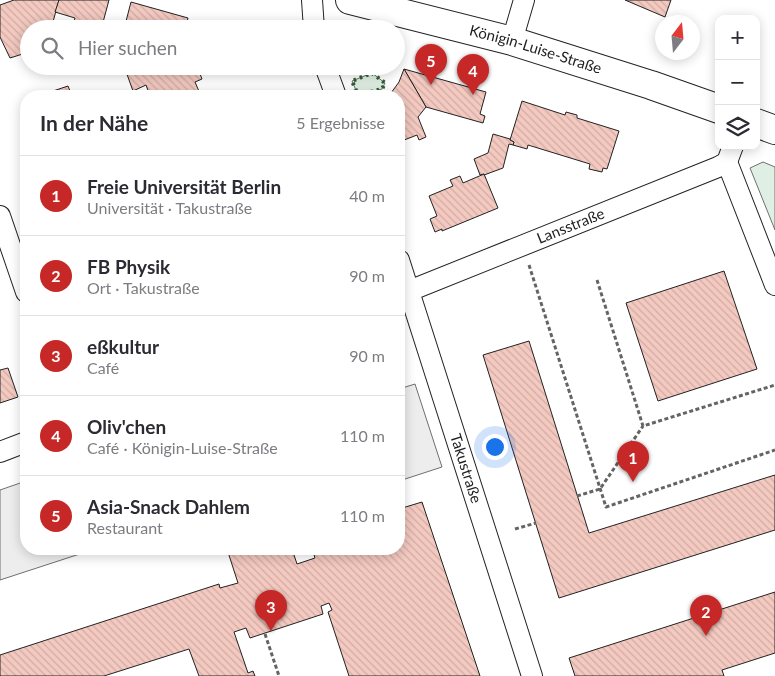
<!DOCTYPE html>
<html lang="de">
<head>
<meta charset="utf-8">
<style>
  :root { --surface:#fff; --page:#f2f2f3; --text:#2b2b33; --muted:#7c7c81; --line:#e1e1e2; --accent:#c62828 }
  body { margin:0; font-family:Lato,sans-serif; background:var(--page); color:var(--text) }
  .controls { position:absolute; right:15px; top:15px; display:grid; overflow:hidden; border-radius:10px; box-shadow:0 2px 12px #0003 }
  .controls button { width:45px; height:45px; display:grid; place-items:center; padding:0; border:0; border-bottom:1px solid var(--line); background:var(--surface); color:var(--text); font:25px sans-serif }
  .compass { position:absolute; left:655px; top:15px; width:45px; height:45px; border-radius:50%; background:var(--surface); box-shadow:0 2px 12px #0003; rotate:16deg }
  .you { position:absolute; left:494px; top:446px; width:18px; height:18px; margin:-12px; border:4px solid #fff; border-radius:50%; background:#1a73e8; box-shadow:0 0 0 8px #1a73e833 }
  .badge { display:grid; place-items:center; width:32px; height:32px; border-radius:50%; background:var(--accent); color:#fff; font-size:16px; font-weight:700 }
  .pin { position:absolute; translate:-50% -41px; filter:drop-shadow(0 1px 2px #0008) }
  .pin::after { content:''; position:absolute; top:26px; width:18px; height:15px; background:inherit; clip-path:polygon(0 0,100% 0,50% 100%) }
  .list { margin:0; padding:0; list-style:none }
  h2 { display:flex; justify-content:space-between; align-items:center; height:65px; margin:0; padding:0 20px; font-size:21px }
  h2 small { font-size:16px; font-weight:400; color:var(--muted) }
  .list li { display:grid; grid-template-columns:32px 1fr auto; gap:15px; align-items:center; box-sizing:border-box; height:80px; padding:0 20px; border-top:1px solid var(--line) }
  .list b { display:block; font-size:19px; white-space:nowrap }
  .list p { margin:0; font-size:16px; white-space:nowrap; color:var(--muted) }
  .list em { font-size:16px; font-style:normal; color:var(--muted) }
  .icon { flex:none; width:28px; height:28px; fill:none; stroke:currentColor; stroke-width:2; stroke-linecap:round; stroke-linejoin:round }
  .map { position:relative; flex:none; width:775px; height:676px; overflow:hidden }
  .search { position:absolute; background:var(--surface); box-shadow:0 2px 12px #0003; left:20px; top:20px; width:385px; height:55px; display:flex; align-items:center; gap:12px; box-sizing:border-box; padding:0 18px; border-radius:28px; color:var(--muted); font-size:19px }
  .panel { position:absolute; background:var(--surface); box-shadow:0 2px 12px #0003; left:20px; top:90px; width:385px; height:465px; border-radius:20px }
  .map>svg:first-child { display:block }
  .green { fill:#e0efe3; stroke:#6f6f6f }
  .parking { fill:#ededed; stroke:#6f6f6f }
  .building { fill:url(#building-back-hatch); stroke:#222 }
  .lines { fill:none; stroke-linecap:round; stroke-linejoin:round }
  .minor-casing { stroke:#222; stroke-width:22 }
  .secondary-casing { stroke:#222; stroke-width:30 }
  .path { stroke:#646464; stroke-width:3; stroke-dasharray:4 2.5; stroke-linecap:butt }
  .minor { stroke:#fff; stroke-width:20 }
  .secondary { stroke:#fff; stroke-width:28 }
  .hedge { stroke:#2f5e38; stroke-width:4; stroke-dasharray:2.5 4; stroke-linecap:butt }
  .labels { text-anchor:middle; stroke-width:4; stroke-linejoin:round; paint-order:stroke }
  .street-label { font-size:15px; fill:#222; stroke:#fff }
</style>
</head>
<body>
<div class="map">
<svg width="775" height="676" viewBox="0 0 775 676">
  <defs>
    <pattern id="building-back-hatch" width="6" height="6" patternUnits="userSpaceOnUse" patternTransform="scale(1.25)"><rect width="6" height="6" fill="#f3c9c0"/><path d="M-1 5l2 2M0 0l6 6M5-1l2 2" fill="none" stroke="#d0aca5"/></pattern>
  </defs>
  <rect width="100%" height="100%" fill="#fff"/>
  <!-- green -->
  <g class="green">
    <polygon points="372,73 385,83 382,89 358,95 352,81"/>
    <polygon points="763,162 775,167 775,230 750,168"/>
  </g>
  <!-- parking -->
  <g class="parking">
    <polygon points="415,384 442,467 399,481 399,389"/>
    <polygon points="26,481 26,549 95,549 0,580 0,490"/>
  </g>
  <!-- building -->
  <g class="building">
    <polygon points="14,0 59,0 51,29 29,29 29,52 10,58 0,37 0,5"/>
    <polygon points="59,0 109,0 102,26 90,22 88,29 73,25 75,18 55,12"/>
    <polygon points="625,0 671,0 665,17"/>
    <polygon points="131,2 188,18 185,29 124,29"/>
    <polygon points="124,66 197,66 202,79 195,82 201,96 150,96 146,85 133,91"/>
    <polygon points="404,69 486,92 480,114 485,116 483,123 426,107"/>
    <polygon points="404,69 426,107 418,117 426,137 419,140 417,135 399,142 399,96 385,96 391,93 399,82"/>
    <polygon points="68,86 72,96 38,96"/>
    <polygon points="522,101 565,115 566,112 577,115 577,118 619,131 607,169 603,168 602,172 589,169 590,164 528,145 527,149 513,145 514,142 510,140"/>
    <polygon points="493,134 510,139 510,140 514,142 513,145 509,144 503,168 484,175 484,174 480,175 474,159 488,153"/>
    <polygon points="484,174 498,208 442,231 442,229 435,232 430,219 437,216 429,196 453,186 450,180 460,176 463,183"/>
    <polygon points="724,271 757,369 658,401 626,303"/>
    <polygon points="529,341 589,533 775,475 775,530 559,598 483,355"/>
    <polygon points="8,368 18,397 0,403 0,370"/>
    <polygon points="422,502 480,676 349,676 328,612 332,610 329,603 321,606 323,614 250,638 246,628 234,632 248,673 253,671 255,676 199,676 189,649 104,676 0,676 0,655 219,584 220,588 238,583 227,549 292,549 297,564 315,558 312,549 399,549 399,509"/>
    <polygon points="775,592 775,653 722,670 724,676 575,676 569,658"/>
  </g>
  <g class="lines">
    <defs>
      <g id="minor">
        <polyline points="312,0 314,29"/>
        <polyline points="512,41 524,0"/>
        <polyline points="325,66 336,96"/>
        <polyline points="727,162 775,285"/>
        <polyline points="0,216 26,292"/>
        <path id="s1" d="M399,260L532,676"/>
        <path id="s2" d="M399,295L718,167L727,162L733,146"/>
        <polyline points="0,452 26,442"/>
      </g>
      <g id="secondary">
        <path id="s3" d="M350,0L512,41L651,85L719,109"/>
        <polyline points="756,123 775,130"/>
      </g>
    </defs>
    <!-- minor casing -->
    <use href="#minor" class="minor-casing"/>
    <!-- secondary casing -->
    <use href="#secondary" class="secondary-casing"/>
    <!-- path -->
    <g class="path">
      <polyline points="529,265 606,507 775,450"/>
      <polyline points="597,280 643,426 775,385"/>
      <polyline points="577,496 600,489 643,426"/>
      <polyline points="515,529 536,523"/>
      <polyline points="265,634 279,676"/>
    </g>
    <!-- minor -->
    <use href="#minor" class="minor"/>
    <!-- secondary -->
    <use href="#secondary" class="secondary"/>
    <!-- hedge -->
    <polygon class="hedge" points="372,73 385,83 382,89 358,95 352,81"/>
  </g>
  <g class="labels">
    <!-- street labels -->
    <g class="street-label">
      <text dy="5" stroke="none"><textPath href="#s3" startOffset="192">Königin-Luise-Straße</textPath></text>
      <text dy="5" stroke="none"><textPath href="#s2" startOffset="185">Lansstraße</textPath></text>
      <text dy="5" stroke="none"><textPath href="#s1" startOffset="219">Takustraße</textPath></text>
    </g>
  </g>
</svg>
<div class="controls">
<button>+</button>
<button>−</button>
<button><svg class="icon" aria-label="layers" viewBox="0 0 24 24"><path d="M12 4l9 5-9 5-9-5zM3 14l9 5 9-5"/></svg></button>
</div>
<svg class="compass" viewBox="-18 -18 36 36"><path d="M0-13l5 13h-10z" fill="#e53935"/><path d="M0 13l5-13h-10z" fill="#7c7c81"/></svg>
<div class="you"></div>
<div class="pin badge" style="left:633px;top:482px">1</div>
<div class="pin badge" style="left:706px;top:636px">2</div>
<div class="pin badge" style="left:271px;top:631px">3</div>
<div class="pin badge" style="left:473px;top:95px">4</div>
<div class="pin badge" style="left:431px;top:85px">5</div>
<div class="search"><svg class="icon" aria-label="search" viewBox="0 0 24 24"><circle cx="10" cy="10" r="6"/><path d="M15 15l6 6"/></svg>Hier suchen</div>
<section class="panel">
<h2>In der Nähe<small>5 Ergebnisse</small></h2>
<ul class="list">
<li><span class="badge">1</span><div><b>Freie Universität Berlin</b><p>Universität · Takustraße</p></div><em>40 m</em></li>
<li><span class="badge">2</span><div><b>FB Physik</b><p>Ort · Takustraße</p></div><em>90 m</em></li>
<li><span class="badge">3</span><div><b>eßkultur</b><p>Café</p></div><em>90 m</em></li>
<li><span class="badge">4</span><div><b>Oliv'chen</b><p>Café · Königin-Luise-Straße</p></div><em>110 m</em></li>
<li><span class="badge">5</span><div><b>Asia-Snack Dahlem</b><p>Restaurant</p></div><em>110 m</em></li>
</ul>
</section>
</div>
</body>
</html>
